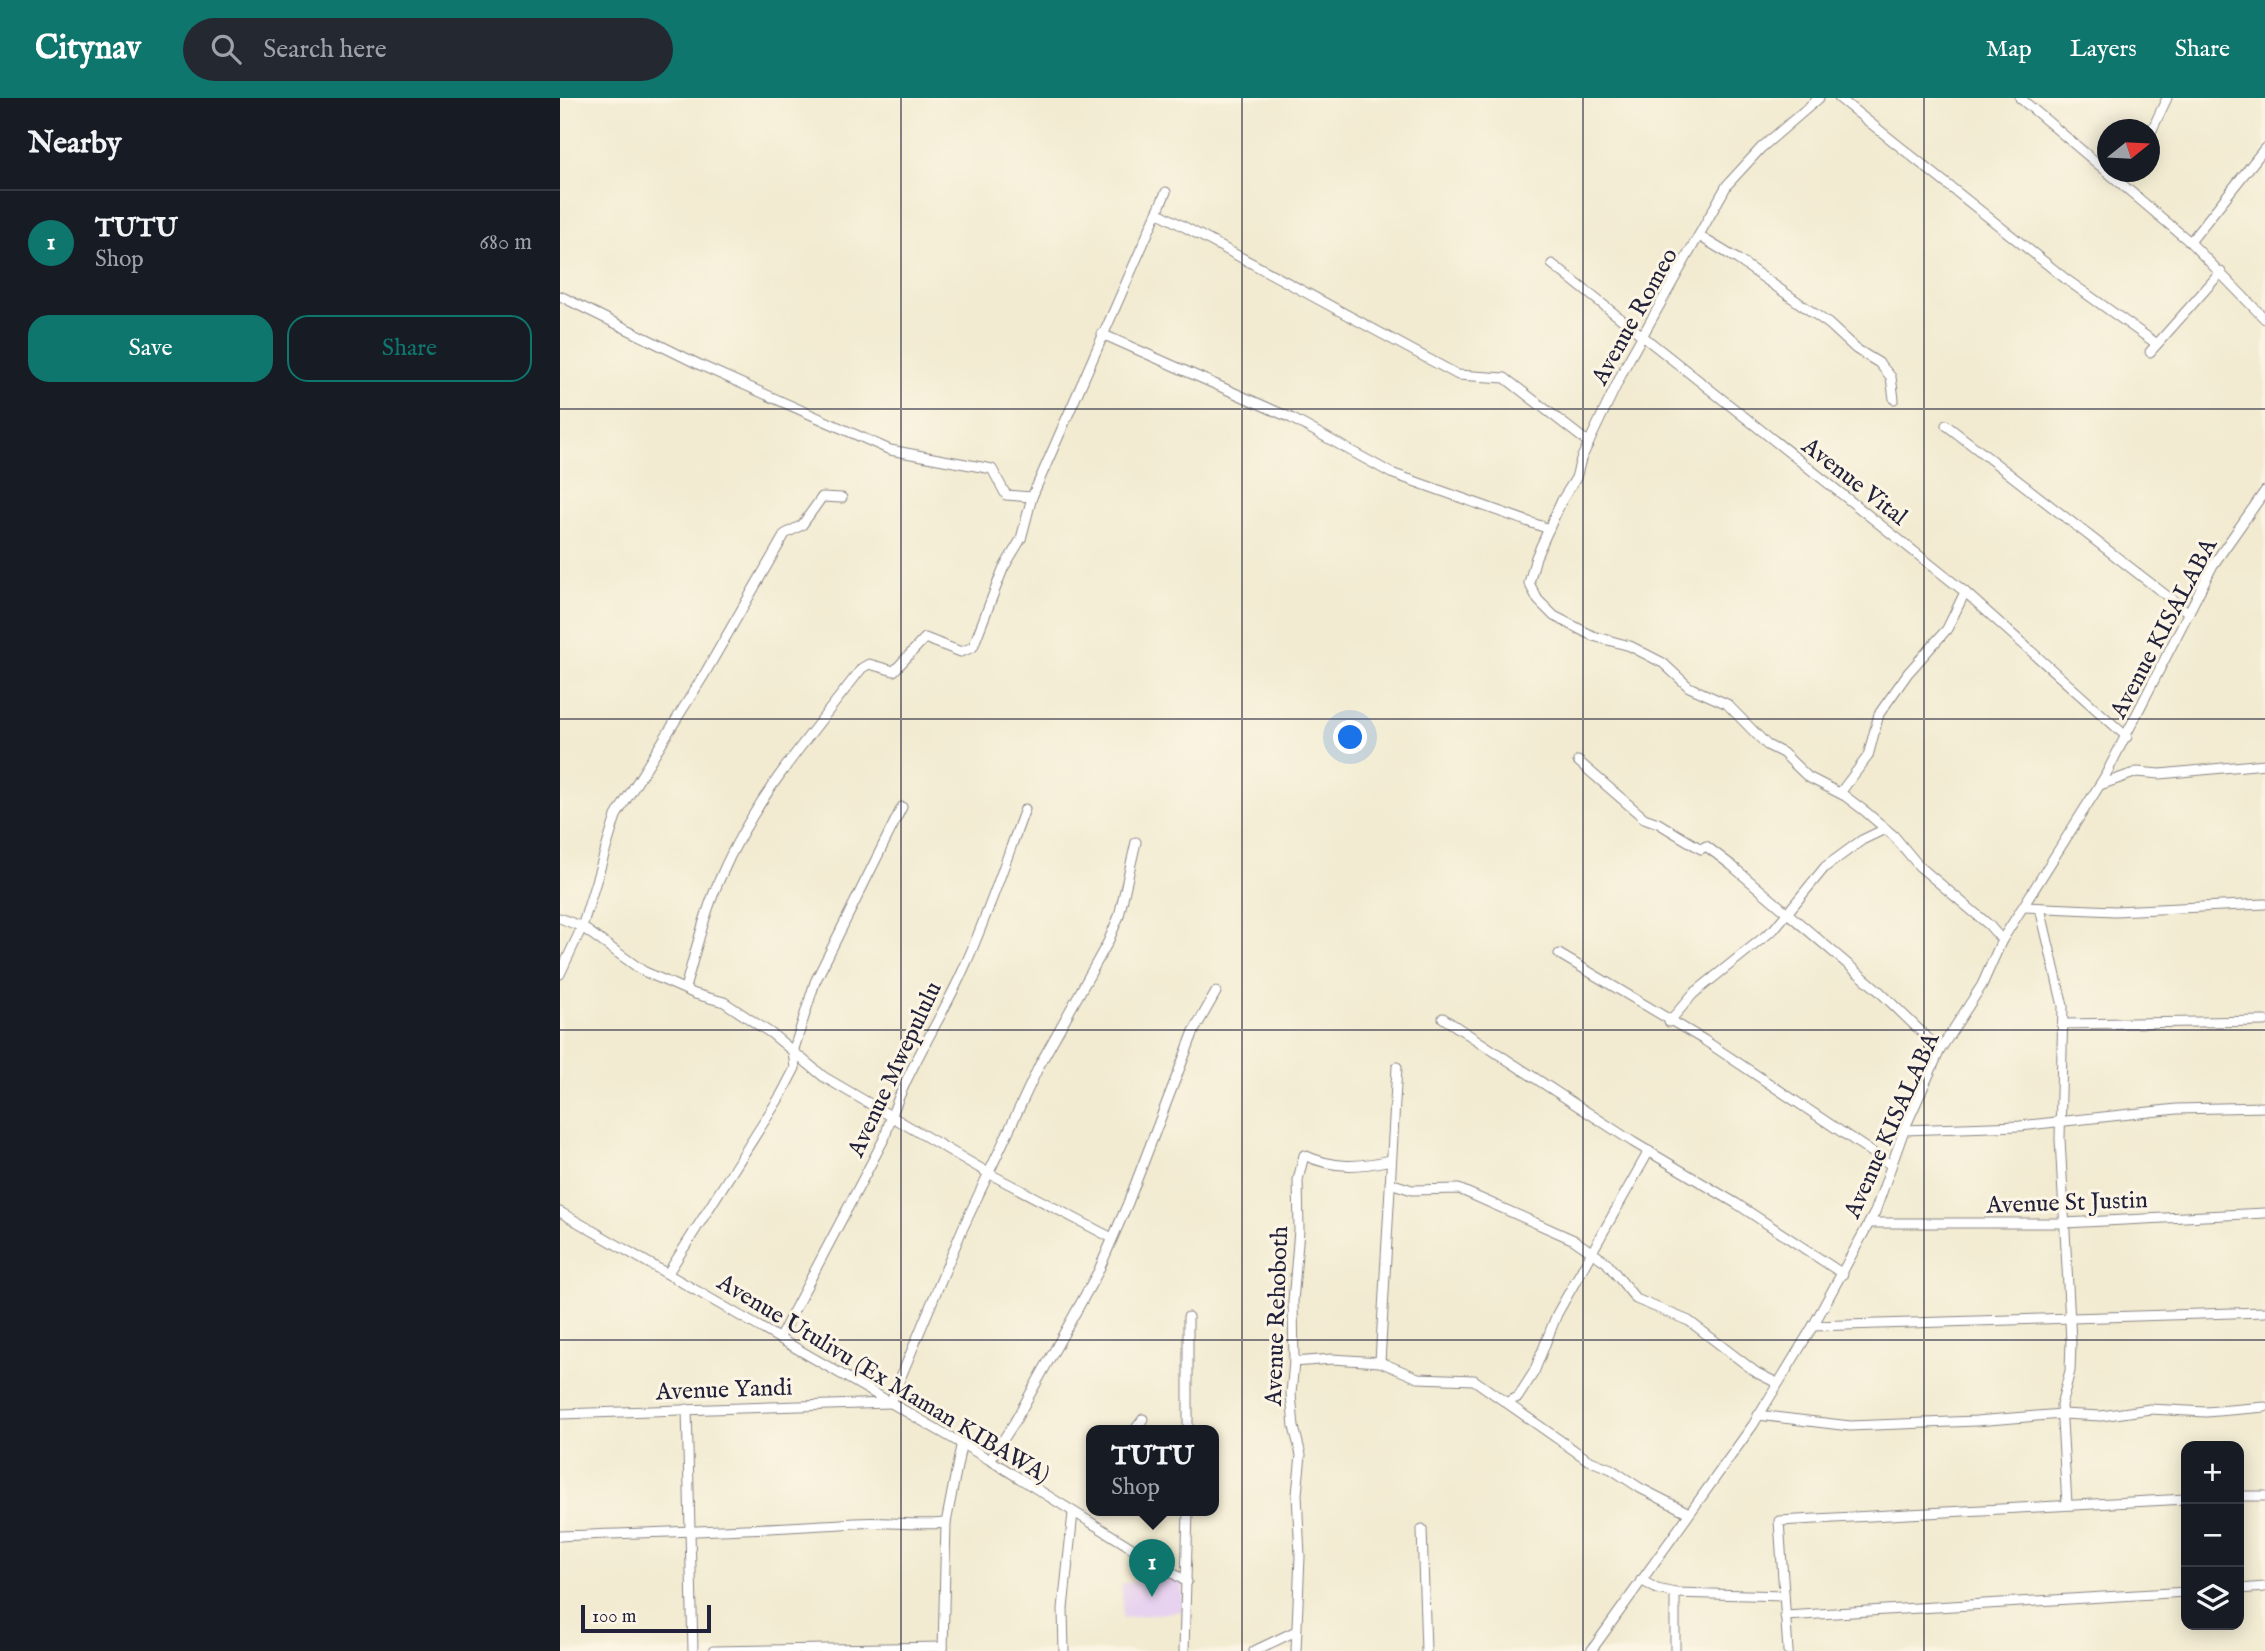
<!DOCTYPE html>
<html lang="en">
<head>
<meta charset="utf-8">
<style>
  :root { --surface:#171b24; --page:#242831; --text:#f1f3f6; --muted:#9ea1a6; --line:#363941; --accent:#0f766e }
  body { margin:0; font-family:"IM FELL English",serif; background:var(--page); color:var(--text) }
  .controls { position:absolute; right:21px; bottom:21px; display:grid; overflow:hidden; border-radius:14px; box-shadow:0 4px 18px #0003 }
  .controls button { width:63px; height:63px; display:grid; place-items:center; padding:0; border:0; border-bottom:2px solid var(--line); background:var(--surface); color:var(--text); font:35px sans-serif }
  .compass { position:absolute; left:1537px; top:21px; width:63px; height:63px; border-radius:50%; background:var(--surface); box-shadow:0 4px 18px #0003; rotate:72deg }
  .scale { position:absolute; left:21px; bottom:18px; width:130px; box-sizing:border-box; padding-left:7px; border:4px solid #22223b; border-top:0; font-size:19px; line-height:24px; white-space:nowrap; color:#22223b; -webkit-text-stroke:5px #fcf5e5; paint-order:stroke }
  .you { position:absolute; left:791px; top:640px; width:24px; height:24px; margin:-18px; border:5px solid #fff; border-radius:50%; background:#1a73e8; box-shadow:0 0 0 10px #1a73e833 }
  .badge { display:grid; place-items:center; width:46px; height:46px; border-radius:50%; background:var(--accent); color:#fff; font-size:23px; font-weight:700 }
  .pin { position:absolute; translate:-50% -58px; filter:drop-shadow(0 2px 4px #0008) }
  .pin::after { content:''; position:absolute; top:37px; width:24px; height:21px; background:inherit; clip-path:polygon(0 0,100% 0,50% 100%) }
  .popup { position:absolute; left:526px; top:1327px; width:133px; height:91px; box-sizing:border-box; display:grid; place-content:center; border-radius:14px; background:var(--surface); filter:drop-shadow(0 2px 5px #0005); font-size:23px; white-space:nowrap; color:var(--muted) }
  .popup b { font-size:26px; color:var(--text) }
  .popup::after { content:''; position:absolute; left:50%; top:100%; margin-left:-14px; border:14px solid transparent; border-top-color:var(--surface) }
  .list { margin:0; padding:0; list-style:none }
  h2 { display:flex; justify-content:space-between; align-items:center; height:91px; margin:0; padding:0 28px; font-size:30px }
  h2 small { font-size:23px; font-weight:400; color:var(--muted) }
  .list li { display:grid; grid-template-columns:46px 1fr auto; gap:21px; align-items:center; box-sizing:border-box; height:105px; padding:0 28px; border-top:2px solid var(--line) }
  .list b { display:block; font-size:26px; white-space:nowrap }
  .list p { margin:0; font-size:23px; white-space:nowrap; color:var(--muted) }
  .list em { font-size:23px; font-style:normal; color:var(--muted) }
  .actions { display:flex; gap:14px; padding:21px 28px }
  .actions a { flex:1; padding:16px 0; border:2px solid var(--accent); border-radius:21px; text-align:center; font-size:24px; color:var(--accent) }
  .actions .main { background:var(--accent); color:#fff }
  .icon { flex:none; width:38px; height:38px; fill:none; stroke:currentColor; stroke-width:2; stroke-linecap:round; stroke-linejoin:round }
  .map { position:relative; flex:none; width:1705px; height:1553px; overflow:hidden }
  header { display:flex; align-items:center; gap:42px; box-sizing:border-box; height:98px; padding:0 35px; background:var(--accent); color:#fff }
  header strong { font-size:33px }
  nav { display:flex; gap:38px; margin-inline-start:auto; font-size:24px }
  .search { width:490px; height:63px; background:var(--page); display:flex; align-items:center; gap:18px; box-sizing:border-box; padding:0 24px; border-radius:38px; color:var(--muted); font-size:26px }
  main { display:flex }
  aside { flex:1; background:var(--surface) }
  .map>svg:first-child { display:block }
  .built { fill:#e7d2ef }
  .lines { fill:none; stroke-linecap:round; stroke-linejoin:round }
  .minor-casing { stroke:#8a8686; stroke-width:11 }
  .minor { stroke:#fff; stroke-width:9 }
  .grid { fill:none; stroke:#22223b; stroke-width:2; stroke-opacity:0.55 }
  .labels { text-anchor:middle; stroke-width:6; stroke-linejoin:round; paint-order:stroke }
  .street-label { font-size:24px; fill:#22223b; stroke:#fcf5e5 }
</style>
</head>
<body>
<header>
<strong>Citynav</strong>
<div class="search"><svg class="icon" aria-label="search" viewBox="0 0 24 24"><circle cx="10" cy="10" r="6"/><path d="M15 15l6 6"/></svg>Search here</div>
<nav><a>Map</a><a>Layers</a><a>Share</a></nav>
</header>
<main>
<aside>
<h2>Nearby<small></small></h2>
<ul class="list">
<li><span class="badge">1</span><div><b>TUTU</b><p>Shop</p></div><em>680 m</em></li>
</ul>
<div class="actions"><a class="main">Save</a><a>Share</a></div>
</aside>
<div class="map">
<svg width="1705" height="1553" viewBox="0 0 1705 1553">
  <rect width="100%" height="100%" fill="#fcf5e5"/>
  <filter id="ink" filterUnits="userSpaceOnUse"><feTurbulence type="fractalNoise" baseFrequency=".0143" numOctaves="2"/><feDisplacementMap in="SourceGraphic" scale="14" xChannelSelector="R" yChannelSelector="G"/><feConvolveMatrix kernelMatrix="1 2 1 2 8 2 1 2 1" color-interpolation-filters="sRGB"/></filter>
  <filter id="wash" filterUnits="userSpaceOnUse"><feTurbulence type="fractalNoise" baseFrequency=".00686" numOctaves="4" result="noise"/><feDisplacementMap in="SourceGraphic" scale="28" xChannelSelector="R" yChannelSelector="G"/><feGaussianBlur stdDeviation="1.57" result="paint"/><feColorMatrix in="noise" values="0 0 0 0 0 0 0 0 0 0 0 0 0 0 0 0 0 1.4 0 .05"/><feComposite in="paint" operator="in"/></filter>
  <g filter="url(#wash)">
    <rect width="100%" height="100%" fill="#f2ebd1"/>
    <!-- built -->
    <polygon class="built" points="615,1481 622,1484 623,1513 562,1520 562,1485"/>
  </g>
  <g filter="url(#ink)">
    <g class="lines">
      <defs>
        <g id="minor">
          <polyline points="1259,0 1201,50 1167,87 1066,267 1021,361 1016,380 1002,402 976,459 969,485 978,502 994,518 1033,538 1070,548 1103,565 1129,589 1167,606 1207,647 1223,655 1248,679 1285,698 1306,714 1334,738 1359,768 1429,827 1442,842"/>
          <polyline points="1279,0 1507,182 1597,246"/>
          <polyline points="1460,0 1630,144 1705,221"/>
          <polyline points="1590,36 1607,0"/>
          <polyline points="597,114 898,277 945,280 1029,345"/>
          <polyline points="1139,138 1177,161 1269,226 1296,251 1319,265 1331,279 1334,301"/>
          <polyline points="1630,144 1705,50"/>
          <polyline points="992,166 1405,494 1567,639"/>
          <polyline points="0,198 140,267 330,352 432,371 446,397 472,399"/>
          <polyline points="542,236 731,320 831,375 989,431"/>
          <polyline points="1590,254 1661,174"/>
          <polyline points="1386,327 1629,515"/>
          <polyline points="1018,663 1084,720 1098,725 1141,751 1146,748 1171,767 1318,892 1380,952"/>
          <polyline points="1540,687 1577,674 1600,676 1705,666"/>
          <polyline points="1280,695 1308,658 1319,616 1348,575 1387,531 1405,494"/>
          <polyline points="1464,809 1555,813 1705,806"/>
          <polyline points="1480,810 1503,908 1500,1041 1511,1243 1510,1273 1501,1307 1507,1406"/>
          <polyline points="0,820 22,829 83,873 135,896 164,904 212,936 264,979 430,1076 552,1140"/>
          <polyline points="999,856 1144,942 1331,1067"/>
          <polyline points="0,876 22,829 56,718 144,577 225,436 242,427 262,399 282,400"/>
          <path d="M125,890C136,852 145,813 161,778C194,701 251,636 302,570L309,566L334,573L365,540L401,554L413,549L443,471L461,441L472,399L606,94"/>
          <polyline points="883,920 1073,1044 1177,1106 1283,1176"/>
          <polyline points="1109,924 1133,896 1214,831 1265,769 1302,742 1325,731"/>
          <polyline points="1503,926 1705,923"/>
          <polyline points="1344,1032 1460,1028 1617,1011 1705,1009"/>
          <polyline points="830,1085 852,1092 899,1091 1014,1142 1046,1164 1076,1201 1129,1223 1197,1275 1217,1285"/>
          <polyline points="0,1114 430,1362 627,1484"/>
          <polyline points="1310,1125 1504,1125 1705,1115"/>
          <polyline points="108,1175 221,997 235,970 233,954 255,884 342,709"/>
          <polyline points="628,1219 628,1333"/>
          <polyline points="1253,1228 1705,1214"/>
          <path d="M220,1239L325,1039C341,979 379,927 404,870C427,819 445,764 465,711"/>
          <polyline points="734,1264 772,1261 820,1264 858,1280 914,1282 1028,1362 1051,1371 1080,1390 1129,1415"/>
          <polyline points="820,1264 837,969"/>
          <polyline points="947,1304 958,1299 974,1274 997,1216 1089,1053"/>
          <polyline points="127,1311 133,1553"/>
          <polyline points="0,1316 330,1305 402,1132 479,968 548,844 559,818 576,744"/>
          <polyline points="1198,1317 1290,1328 1416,1323 1502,1316 1541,1318 1590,1311 1646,1314 1705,1309"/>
          <polyline points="574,1333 583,1321"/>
          <polyline points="430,1362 454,1325 538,1174 568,1105 634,933 656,894"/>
          <polyline points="1679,1398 1705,1398"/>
          <polyline points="862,1431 866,1553"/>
          <path d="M0,1438C98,1434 197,1432 295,1425C326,1423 355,1428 386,1425"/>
          <polyline points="1081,1482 1097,1491 1115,1495 1224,1498"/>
          <polyline points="1679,1491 1705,1489"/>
          <polyline points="1115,1495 1115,1553"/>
          <polyline points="1225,1518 1626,1494"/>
          <polyline points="153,1553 383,1549"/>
          <polyline points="383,1553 386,1425 401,1348"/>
          <polyline points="504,1553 503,1511 513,1415"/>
          <polyline points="624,1553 628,1413"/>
          <polyline points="694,1553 736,1533"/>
          <path d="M736,1553L740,1458L737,1396L741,1357L734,1329L731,1296L734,1264L733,1204L739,1132L738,1082L744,1057C774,1071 799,1069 831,1062"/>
          <polyline points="1031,1553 1193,1327 1253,1228 1315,1114 1344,1032 1380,952 1422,887 1442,842 1544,680 1653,467 1705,393"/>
          <polyline points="1228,1553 1219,1423 1626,1401"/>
        </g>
      </defs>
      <!-- minor casing -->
      <use href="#minor" class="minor-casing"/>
      <!-- minor -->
      <use href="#minor" class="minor"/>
    </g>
  </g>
  <!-- grid -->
  <path class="grid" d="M341,0V1553M682,0V1553M1023,0V1553M1364,0V1553M0,311H1705M0,621H1705M0,932H1705M0,1242H1705"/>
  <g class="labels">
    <!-- street labels -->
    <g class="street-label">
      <text transform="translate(1074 218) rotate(-61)" y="8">Avenue Romeo</text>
      <text transform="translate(1295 383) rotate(38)" y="8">Avenue Vital</text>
      <text transform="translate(1603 530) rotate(-62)" y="8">Avenue KISALABA</text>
      <text transform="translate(334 971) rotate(-65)" y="8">Avenue Mwepululu</text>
      <text transform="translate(1331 1027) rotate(-66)" y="8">Avenue KISALABA</text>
      <text transform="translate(1507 1104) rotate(-2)" y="8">Avenue St Justin</text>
      <text transform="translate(716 1218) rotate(-88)" y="8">Avenue Rehoboth</text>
      <text transform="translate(324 1280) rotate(31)" y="8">Avenue Utulivu (Ex Maman KIBAWA)</text>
      <text transform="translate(164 1291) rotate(-2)" y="8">Avenue Yandi</text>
    </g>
  </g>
</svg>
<div class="controls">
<button>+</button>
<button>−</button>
<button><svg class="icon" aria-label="layers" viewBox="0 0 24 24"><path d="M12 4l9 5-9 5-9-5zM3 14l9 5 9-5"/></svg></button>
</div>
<svg class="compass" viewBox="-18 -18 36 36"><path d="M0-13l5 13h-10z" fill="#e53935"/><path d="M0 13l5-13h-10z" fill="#9ea1a6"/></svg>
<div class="scale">100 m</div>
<div class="you"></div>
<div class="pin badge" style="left:592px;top:1499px">1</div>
<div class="popup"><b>TUTU</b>Shop</div>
</div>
</main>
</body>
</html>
